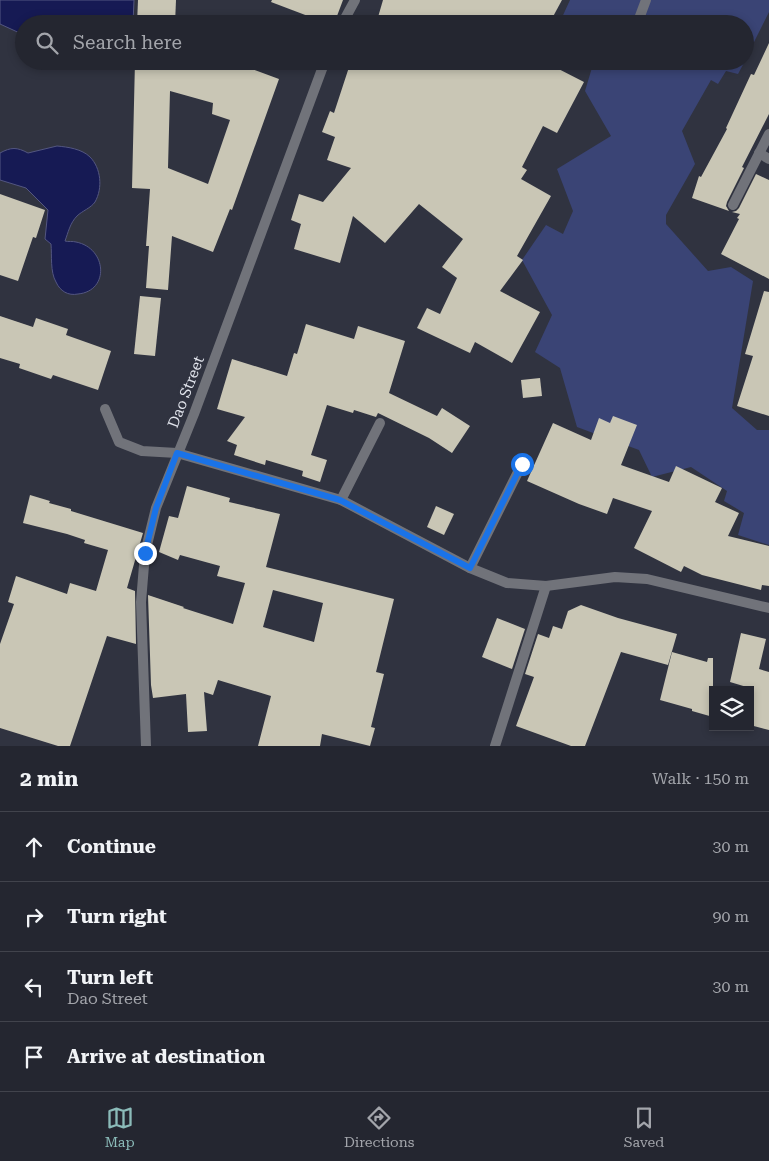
<!DOCTYPE html>
<html lang="en">
<head>
<meta charset="utf-8">
<style>
  :root { --surface:#242630; --page:#2c2e38; --text:#f1f3f6; --muted:#a3a5ab; --line:#41434c; --accent:#8bbbb9 }
  body { margin:0; font-family:"Roboto Serif",serif; background:var(--page); color:var(--text) }
  .controls { position:absolute; right:15px; bottom:15px; display:grid; overflow:hidden; border-radius:0px; box-shadow:0 2px 8px #0003 }
  .controls button { width:45px; height:45px; display:grid; place-items:center; padding:0; border:0; border-bottom:1px solid var(--line); background:var(--surface); color:var(--text); font:25px sans-serif }
  .stop { position:absolute; width:15px; height:15px; margin:-11px; border:4px solid #1a73e8; border-radius:50%; background:#fff }
  .stop.end { background:#1a73e8; border-color:#fff; box-shadow:0 1px 5px #0008 }
  .list { margin:0; padding:0; list-style:none }
  h2 { display:flex; justify-content:space-between; align-items:center; height:65px; margin:0; padding:0 20px; font-size:21px }
  h2 small { font-size:16px; font-weight:400; color:var(--muted) }
  .list li { display:grid; grid-template-columns:32px 1fr auto; gap:15px; align-items:center; box-sizing:border-box; height:70px; padding:0 20px; border-top:1px solid var(--line) }
  .list b { display:block; font-size:19px; white-space:nowrap }
  .list p { margin:0; font-size:16px; white-space:nowrap; color:var(--muted) }
  .list em { font-size:16px; font-style:normal; color:var(--muted) }
  .icon { flex:none; width:28px; height:28px; fill:none; stroke:currentColor; stroke-width:2; stroke-linecap:round; stroke-linejoin:round }
  .map { position:relative; flex:none; width:769px; height:746px; overflow:hidden }
  .search { position:absolute; background:var(--surface); box-shadow:0 2px 8px #0003; left:15px; right:15px; top:15px; height:55px; display:flex; align-items:center; gap:12px; box-sizing:border-box; padding:0 18px; border-radius:28px; color:var(--muted); font-size:19px }
  .sheet { height:345px; background:var(--surface) }
  nav { display:flex; justify-content:space-around; align-items:center; box-sizing:border-box; height:70px; border-top:1px solid var(--line); background:var(--surface); font-size:14px; color:var(--muted) }
  nav a { display:grid; justify-items:center; gap:2px }
  nav .on { color:var(--accent) }
  .map>svg:first-child { display:block }
  .green { fill:#3a4475 }
  .water { fill:#161a54; stroke:#535681 }
  .building { fill:#c9c6b5; fill-rule:evenodd }
  .lines { fill:none; stroke-linecap:round; stroke-linejoin:round }
  .service { stroke:#71737a; stroke-width:10 }
  .minor { stroke:#71737a; stroke-width:10 }
  .route { stroke:#1a73e8; stroke-width:6 }
  .labels { text-anchor:middle; stroke-width:5; stroke-linejoin:round; paint-order:stroke }
  .street-label { font-size:15px; fill:#e0e3eb; stroke:#303340 }
</style>
</head>
<body>
<div class="map">
<svg width="769" height="746" viewBox="0 0 769 746">
  <rect width="100%" height="100%" fill="#303340"/>
  <!-- green -->
  <g class="green">
    <polygon points="570,0 769,0 769,12 745,60 745,24 559,24"/>
    <polygon points="594,61 745,61 738,74 726,71 718,84 711,80 682,131 695,164 666,215 666,224 708,271 731,267 753,281 732,408 757,430 769,430 769,545 738,535 744,513 724,501 727,491 691,467 652,477 639,450 577,427 560,368 535,352 552,315 522,260 546,225 563,234 573,211 557,169 611,136 585,91"/>
  </g>
  <!-- water -->
  <g class="water">
    <polygon points="0,0 134,0 133,24 24,24 24,35 0,24"/>
    <path d="M57,146C68,147 82,149 90,157C101,168 103,188 95,202C91,208 82,211 77,216C70,223 68,233 65,241C68,242 73,241 76,242C107,248 110,291 78,294C68,296 60,291 56,282C50,272 52,255 51,244L45,239L48,210L26,188L0,180V153C11,147 17,147 28,153Z"/>
  </g>
  <!-- building -->
  <g class="building">
    <polygon points="138,0 176,0 175,24 137,24"/>
    <polygon points="272,0 343,0 334,24 329,24 271,2"/>
    <polygon points="383,0 562,0 549,24 376,24"/>
    <polygon points="769,43 769,114 742,167 744,168 727,202 726,206 729,211 692,198 699,176 701,177 727,129 726,128 751,74 754,75"/>
    <path d="M135,61H231L279,79L232,210L230,209L213,252L172,236L168,290L146,288L149,246H146L150,189L132,188ZM170,91L213,103L212,114L230,120L208,184L168,168Z"/>
    <polygon points="351,61 543,61 584,82 557,133 543,126 522,167 527,170 521,179 551,196 517,256 523,260 500,291 540,312 512,363 475,342 470,353 417,328 427,308 440,314 457,278 442,267 463,239 419,204 385,243 353,216 340,263 294,249 301,224 291,220 299,194 323,202 351,168 327,160 335,137 322,132 330,111 334,113"/>
    <polygon points="756,174 769,180 769,279 721,254 739,219 737,218 740,214 732,212 736,211 739,208"/>
    <polygon points="0,194 45,210 36,238 33,237 18,281 0,275"/>
    <polygon points="764,291 769,292 769,416 737,406 753,356 745,354"/>
    <polygon points="140,296 161,298 155,356 134,354"/>
    <polygon points="0,316 33,327 36,318 68,329 66,335 111,351 98,390 53,375 51,379 19,368 20,364 0,358"/>
    <polygon points="306,324 354,339 358,326 405,341 389,393 437,416 442,408 470,426 452,453 429,438 378,413 376,417 354,410 353,413 327,405 311,455 327,460 320,482 302,476 303,471 266,460 265,465 234,455 237,445 227,441 245,417 217,409 232,359 287,376 294,353 297,354"/>
    <polygon points="540,378 542,396 523,398 521,380"/>
    <polygon points="613,416 637,425 621,465 669,482 676,466 722,488 715,502 739,513 728,536 769,546 769,586 762,585 761,590 702,575 684,566 681,572 634,548 652,511 613,498 607,514 579,504 527,481 553,423 591,440 599,418 610,423"/>
    <path d="M187,486L230,498L229,502L280,514L266,567L394,599L376,672L384,674L371,727L375,728L370,746L322,734L320,746H258L271,696L218,680L213,695L204,692L207,731L188,732L186,694L153,698L151,685L148,595L184,607L183,608L233,624L245,583L217,576L220,566L180,555L178,560L159,552L169,516L178,518ZM273,590L323,603L314,642L263,627Z"/>
    <polygon points="30,495 50,501 49,503 71,509 71,511 143,533 127,588 135,591 136,644 107,636 70,746 58,746 0,728 0,644 14,604 8,602 16,576 67,594 70,583 96,591 108,550 84,543 85,540 67,534 23,523"/>
    <polygon points="436,506 454,514 444,535 427,527"/>
    <polygon points="581,605 618,618 677,634 668,665 621,652 585,746 571,746 516,726 534,677 525,674 538,634 549,638 553,626 562,629 568,611"/>
    <polygon points="497,618 525,629 512,669 482,657"/>
    <polygon points="741,633 766,639 759,669 769,672 769,730 750,725 750,688 730,682"/>
    <polygon points="672,652 707,662 708,658 713,658 713,717 692,711 692,709 660,700"/>
  </g>
  <g class="lines">
    <!-- service -->
    <g class="service">
      <polyline points="637,24 646,0"/>
      <polyline points="105,409 119,442 142,451 177,453"/>
      <polyline points="341,500 380,423"/>
      <polyline points="470,568 522,464"/>
    </g>
    <!-- minor -->
    <g class="minor">
      <polyline points="342,24 355,0"/>
      <polyline points="759,153 769,159"/>
      <polyline points="733,205 769,134"/>
      <polyline points="177,453 341,500 470,568 507,583 546,586 615,577 647,579 769,608"/>
      <polyline points="146,746 141,602 145,553 156,508 194,414 325,61"/>
      <polyline points="495,746 546,586"/>
    </g>
  </g>
  <g class="lines">
    <!-- route -->
    <polyline class="route" points="145,553 156,508 177,453 340,500 470,568 522,464"/>
  </g>
  <g class="labels">
    <!-- street labels -->
    <g class="street-label">
      <text transform="translate(186 392) rotate(-69)" y="5">Dao Street</text>
    </g>
  </g>
</svg>
<div class="controls">
<button><svg class="icon" aria-label="layers" viewBox="0 0 24 24"><path d="M12 4l9 5-9 5-9-5zM3 14l9 5 9-5"/></svg></button>
</div>
<div class="stop" style="left:522px;top:464px"></div>
<div class="stop end" style="left:145px;top:553px"></div>
<div class="search"><svg class="icon" aria-label="search" viewBox="0 0 24 24"><circle cx="10" cy="10" r="6"/><path d="M15 15l6 6"/></svg>Search here</div>
</div>
<section class="sheet">
<h2>2 min<small>Walk · 150 m</small></h2>
<ul class="list">
<li><svg class="icon" aria-label="ahead" viewBox="0 0 24 24"><path d="M12 20V5M6 11l6-6 6 6"/></svg><div><b>Continue</b></div><em>30 m</em></li>
<li><svg class="icon" aria-label="right" viewBox="0 0 24 24"><path d="M7 20v-9h11M14 6l5 5-5 5"/></svg><div><b>Turn right</b></div><em>90 m</em></li>
<li><svg class="icon" aria-label="left" viewBox="0 0 24 24"><path d="M17 20v-9H6M10 6l-5 5 5 5"/></svg><div><b>Turn left</b><p>Dao Street</p></div><em>30 m</em></li>
<li><svg class="icon" aria-label="arrive" viewBox="0 0 24 24"><path d="M6 21V4h12l-3 4 3 4H6"/></svg><div><b>Arrive at destination</b></div></li>
</ul>
</section>
<nav>
<a class="on"><svg class="icon" aria-label="map" viewBox="0 0 24 24"><path d="M3 6l6-2 6 2 6-2v14l-6 2-6-2-6 2zM9 4v14M15 6v14"/></svg>Map</a>
<a><svg class="icon" aria-label="directions" viewBox="0 0 24 24"><path d="M12 3l9 9-9 9-9-9zM9 14v-3h6M13 9l2 2-2 2"/></svg>Directions</a>
<a><svg class="icon" aria-label="saved" viewBox="0 0 24 24"><path d="M7 4h10v16l-5-4-5 4z"/></svg>Saved</a>
</nav>
</body>
</html>
